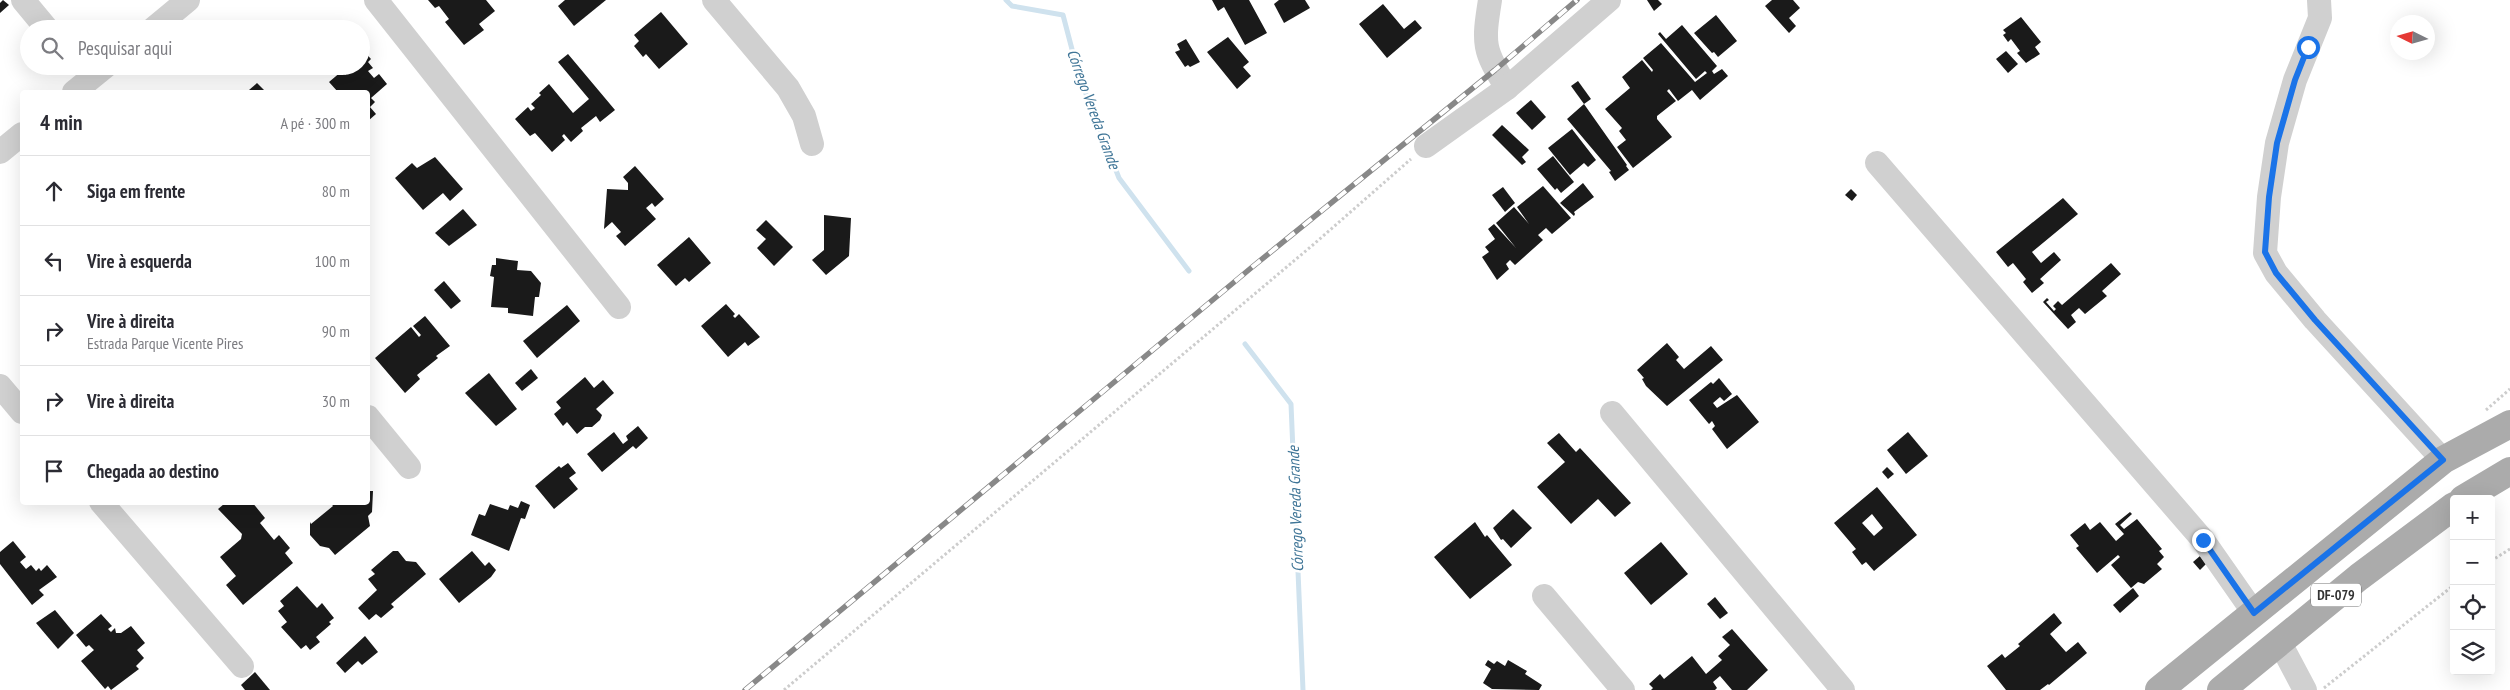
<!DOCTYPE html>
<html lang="pt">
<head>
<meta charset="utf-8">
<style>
  :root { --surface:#fff; --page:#f7f7f7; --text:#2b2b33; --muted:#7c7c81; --line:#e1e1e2 }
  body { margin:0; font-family:"PT Sans Narrow",sans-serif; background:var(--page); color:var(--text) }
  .controls { position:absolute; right:15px; bottom:15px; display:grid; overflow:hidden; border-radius:5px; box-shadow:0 5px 20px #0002 }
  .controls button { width:45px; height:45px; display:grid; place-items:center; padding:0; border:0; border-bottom:1px solid var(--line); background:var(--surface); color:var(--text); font:25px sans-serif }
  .compass { position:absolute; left:2390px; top:15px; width:45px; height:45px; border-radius:50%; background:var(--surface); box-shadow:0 5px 20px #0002; rotate:275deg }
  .stop { position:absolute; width:15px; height:15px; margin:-11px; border:4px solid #1a73e8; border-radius:50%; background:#fff }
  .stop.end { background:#1a73e8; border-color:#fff; box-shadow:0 1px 5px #0008 }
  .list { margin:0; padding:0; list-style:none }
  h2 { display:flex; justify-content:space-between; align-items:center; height:65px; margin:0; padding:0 20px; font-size:21px }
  h2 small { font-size:16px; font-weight:400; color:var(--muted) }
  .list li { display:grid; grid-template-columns:32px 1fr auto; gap:15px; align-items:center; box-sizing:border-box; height:70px; padding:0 20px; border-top:1px solid var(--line) }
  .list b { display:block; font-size:19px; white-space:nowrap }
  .list p { margin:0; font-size:16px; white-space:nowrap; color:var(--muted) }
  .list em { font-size:16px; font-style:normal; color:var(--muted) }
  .icon { flex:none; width:28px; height:28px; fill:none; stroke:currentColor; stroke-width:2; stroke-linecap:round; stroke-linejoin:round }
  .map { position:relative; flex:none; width:2510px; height:690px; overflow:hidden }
  .search { position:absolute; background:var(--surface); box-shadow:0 5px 20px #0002; left:20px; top:20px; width:350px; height:55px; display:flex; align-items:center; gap:12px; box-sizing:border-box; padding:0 18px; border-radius:28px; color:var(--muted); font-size:19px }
  .panel { position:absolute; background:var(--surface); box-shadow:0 5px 20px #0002; left:20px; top:90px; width:350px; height:415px; border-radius:5px }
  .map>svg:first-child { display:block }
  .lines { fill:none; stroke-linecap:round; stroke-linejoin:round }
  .stream { stroke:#cfe2ee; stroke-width:5 }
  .building { fill:#1a1a1a; fill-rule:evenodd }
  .path { stroke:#cdcdcd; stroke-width:3; stroke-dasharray:2.5 2.5; stroke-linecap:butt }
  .minor { stroke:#d0d0d0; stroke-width:24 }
  .major { stroke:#ababab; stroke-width:28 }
  .rail-casing { stroke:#888; stroke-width:5.5 }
  .rail { stroke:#fff; stroke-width:4; stroke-dasharray:11; stroke-linecap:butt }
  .route { stroke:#1a73e8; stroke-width:6 }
  .labels { text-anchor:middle; stroke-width:5; stroke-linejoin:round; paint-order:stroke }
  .shield { fill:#fff; stroke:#707070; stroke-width:1 }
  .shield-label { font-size:14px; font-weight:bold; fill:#333 }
  .water-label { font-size:16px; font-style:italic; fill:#3f7597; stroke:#fff }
</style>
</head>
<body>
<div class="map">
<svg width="2510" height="690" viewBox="0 0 2510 690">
  <rect width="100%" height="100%" fill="#fff"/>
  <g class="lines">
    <!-- stream -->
    <g class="stream">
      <polyline points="1006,0 1012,6 1063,15 1079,76 1119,178 1189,271"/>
      <polyline points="1245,344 1291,404 1303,690"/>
    </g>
  </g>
  <!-- building -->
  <g class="building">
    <polygon points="3,0 9,5 0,13 0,3"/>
    <polygon points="428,0 486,0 495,11 479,24 484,30 464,45 445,22 449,19 439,6 435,8"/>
    <polygon points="565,0 606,0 574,26 558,6"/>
    <polygon points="1212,0 1249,0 1267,33 1245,45 1224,7 1218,11"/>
    <polygon points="1279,0 1305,0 1310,8 1284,23 1274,4"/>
    <polygon points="1647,0 1658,0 1662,4 1654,11"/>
    <polygon points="1772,0 1793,0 1800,8 1789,18 1796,26 1789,33 1765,6"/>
    <polygon points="1383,4 1404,29 1415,20 1422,28 1387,58 1359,24"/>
    <polygon points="661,12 688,44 659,69 646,54 643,57 634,46 639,41 634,35"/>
    <polygon points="1716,15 1737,41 1718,57 1714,52 1712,53 1694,33"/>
    <polygon points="2021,17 2041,42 2035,47 2040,54 2026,63 2017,53 2020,51 2011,39 2008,42 2003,35 2006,33 2003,30"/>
    <polygon points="1682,25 1717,66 1712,71 1714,74 1722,69 1728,76 1700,100 1692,90 1678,101 1669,89 1667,91 1676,101 1657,116 1657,119 1672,137 1633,168 1617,147 1626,140 1619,131 1622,128 1605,109 1630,88 1622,77 1642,60 1652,72 1653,70 1643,58 1661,43 1695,82 1707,73 1705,71 1696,79 1658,34 1660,32 1666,39"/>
    <polygon points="1228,37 1249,62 1243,67 1251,76 1237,89 1207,52"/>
    <polygon points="1186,39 1200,62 1190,67 1188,65 1185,67 1175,52 1180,50 1177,44"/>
    <polygon points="361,48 371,59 368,62 373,68 368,71 374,78 379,74 387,84 371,98 375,102 370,107 376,114 368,121 368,92 338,92 329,82 342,71 345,75 350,71 346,66 361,66"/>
    <polygon points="2006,51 2018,64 2008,73 1996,59"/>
    <polygon points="568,54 615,110 600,122 596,116 581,128 583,131 571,142 564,134 562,136 565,140 552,152 535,133 530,136 515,119 528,107 531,111 535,108 531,104 541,95 539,93 549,84 573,113 589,99 558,62"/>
    <polygon points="1578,81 1591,99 1584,104 1571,86"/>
    <polygon points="257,83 266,92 249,92 249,90"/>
    <polygon points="1531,100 1546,117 1532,130 1516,113"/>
    <polygon points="1584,104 1627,165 1626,166 1629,170 1615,181 1609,172 1611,171 1567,119"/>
    <polygon points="1502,125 1529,150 1522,157 1526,162 1522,165 1492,135"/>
    <polygon points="1572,129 1596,160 1588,167 1584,163 1570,175 1548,148"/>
    <polygon points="1553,156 1574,182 1561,193 1557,188 1555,190 1537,169"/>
    <polygon points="435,157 463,189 450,201 443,193 423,210 395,178 412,163 417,168"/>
    <polygon points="635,166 664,199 655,207 652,203 646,208 656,219 625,246 616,236 621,232 612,222 604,229 607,189 628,190 628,183 623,177"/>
    <polygon points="1583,183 1594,197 1574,212 1575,214 1574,216 1560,203"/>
    <polygon points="1543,186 1571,218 1552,234 1546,228 1538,235 1543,240 1515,265 1510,260 1506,264 1509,269 1497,280 1482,257 1489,252 1485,247 1495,239 1488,229 1494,224 1516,248 1496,223 1514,207 1529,224 1517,207"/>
    <polygon points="1503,187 1515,203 1505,212 1492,195"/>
    <polygon points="1851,189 1857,195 1852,201 1845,195"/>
    <polygon points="2063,198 2078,214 2032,252 2041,263 2054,252 2061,260 2040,279 2044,283 2032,293 2023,282 2026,279 2013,263 2008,267 1996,252"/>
    <polygon points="463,209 477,225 449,246 435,233"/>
    <polygon points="824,215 851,218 849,256 826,275 812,260 824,250"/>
    <polygon points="766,220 793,247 774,266 757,248 766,239 756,230"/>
    <polygon points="689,237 711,263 689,282 685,278 676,286 657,265"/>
    <polygon points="496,258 518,261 517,270 531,271 541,283 539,297 535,297 533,316 508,313 508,308 491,307 494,277 490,276 492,265 496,265"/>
    <polygon points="2111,263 2121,274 2102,291 2107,296 2085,314 2079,308 2071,315 2076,322 2068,329 2043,302 2047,298 2049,300 2046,302 2054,311 2056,309 2053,306 2058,301 2062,305"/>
    <polygon points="444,281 461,301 451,309 434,290"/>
    <polygon points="726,304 735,314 733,316 735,318 739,314 760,337 748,346 745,342 728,357 701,326"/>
    <polygon points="567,305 580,321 537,358 523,341"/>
    <polygon points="425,316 450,346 436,356 438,358 417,375 420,379 405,393 375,358 411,327 419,337 421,335 413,326"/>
    <polygon points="1667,343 1679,357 1676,360 1684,369 1711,346 1723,360 1667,406 1646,386 1642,379 1644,378 1637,370"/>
    <polygon points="531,369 538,378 522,391 515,383"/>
    <polygon points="489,373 517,409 496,426 465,393"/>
    <polygon points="585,377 594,388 603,380 614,393 596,409 602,415 600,420 592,427 585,427 577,434 567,422 563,426 554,414 561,408 556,402"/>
    <polygon points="1719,378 1732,394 1724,401 1720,397 1713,403 1717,408 1737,395 1759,422 1727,449 1712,429 1715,426 1712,421 1709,424 1689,400 1711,382 1713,384"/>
    <polygon points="638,426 648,438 636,449 633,446 602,472 587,454 614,432 623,444 628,440 626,436"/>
    <polygon points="1908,432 1928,456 1906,474 1887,450"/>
    <polygon points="1559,433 1576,452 1580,448 1631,503 1615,517 1598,499 1571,524 1537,487 1565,462 1547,443"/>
    <polygon points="568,463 576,473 569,478 578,489 554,509 535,486 559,466 561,468"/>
    <polygon points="1887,467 1894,474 1888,479 1882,472"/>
    <path d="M1877,487L1917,535L1874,571L1866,562L1862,565L1852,552L1856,549L1834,523ZM1872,514L1883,528L1874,536L1862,523Z"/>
    <polygon points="368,491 373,491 372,512 368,516 370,526 335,555 329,548 320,546 310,535 310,522 311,524 333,506 330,502 368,502"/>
    <polygon points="521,501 530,505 525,519 521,518 509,551 471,535 479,514 485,516 490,504 508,510 510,505 518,508"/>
    <polygon points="223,502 252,502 265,518 260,523 274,540 279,535 290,548 285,553 293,563 243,605 226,585 236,576 220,557 241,539 242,534 218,509 224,504"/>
    <polygon points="1513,509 1532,528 1511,548 1503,539 1501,540 1493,528"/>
    <polygon points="2130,512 2132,514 2120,525 2124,529 2137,519 2162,549 2159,551 2164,557 2157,564 2162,569 2144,584 2138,582 2131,588 2111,565 2120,557 2118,555 2097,573 2076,548 2079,546 2070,535 2085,523 2090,530 2100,522 2116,541 2124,534 2115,524"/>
    <polygon points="1475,522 1485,537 1487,535 1512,565 1470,599 1434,557"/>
    <polygon points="13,541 26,557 20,562 26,569 31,565 36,571 39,568 41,571 47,565 57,577 39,590 44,595 32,605 0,564 0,552"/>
    <polygon points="1661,542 1688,574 1651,605 1624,573"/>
    <polygon points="393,551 398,551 406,561 416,562 426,574 391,604 394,607 381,618 376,614 369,620 358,608 377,590 368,579 375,574 371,570"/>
    <polygon points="472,551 485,566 489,562 496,570 491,577 459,603 439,579"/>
    <polygon points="2200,556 2206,564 2200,570 2193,562"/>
    <polygon points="297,586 317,608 322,603 334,618 329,622 331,624 316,637 320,642 310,650 306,645 301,649 281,627 287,622 278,611 284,606 280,601"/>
    <polygon points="2133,588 2139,596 2120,613 2113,605"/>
    <polygon points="1715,597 1728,613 1720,619 1707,604"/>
    <polygon points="55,610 74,633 58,649 36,623"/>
    <polygon points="2054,613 2062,623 2050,634 2066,652 2078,642 2087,653 2049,685 2048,684 2040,690 2006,690 1987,666 2002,654 2005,658 2020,646 2018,644"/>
    <polygon points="101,614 112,626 108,629 111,632 115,628 116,633 121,633 131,626 145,643 137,650 144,658 136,666 139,669 111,690 108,686 105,689 81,661 94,650 89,645 86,647 76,635"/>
    <polygon points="1732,629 1768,670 1747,690 1732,690 1720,676 1713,682 1717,688 1715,690 1651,690 1653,688 1649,684 1660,674 1664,679 1692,656 1706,674 1722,660 1718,656 1730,645 1722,637"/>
    <polygon points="365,636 378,652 362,665 358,661 345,673 336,663"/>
    <polygon points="1488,660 1494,664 1497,661 1505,666 1508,660 1527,671 1525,674 1542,685 1539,690 1492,689 1483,683 1491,669 1485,665"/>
    <polygon points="255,672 270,690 245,690 241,685"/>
  </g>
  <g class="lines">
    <!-- path -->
    <g class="path">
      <polyline points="2486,410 2510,389"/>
      <polyline points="2491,561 2510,549"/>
      <polyline points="2324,688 2454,585"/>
      <polyline points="784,690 1314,244 1411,159"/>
    </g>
    <!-- minor -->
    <g class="minor">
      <polyline points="23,0 47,29"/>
      <polyline points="376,0 619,307"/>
      <polyline points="714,0 788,88 804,116 812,144"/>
      <path d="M1490,0C1483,44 1483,50 1507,88"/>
      <polyline points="2319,0 2320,18 2295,80 2277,143 2269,197 2265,253 2276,273 2315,320 2443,460"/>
      <polyline points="153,29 188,0"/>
      <polyline points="74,92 106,66"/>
      <polyline points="1426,146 1507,88 1609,0"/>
      <polyline points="0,152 22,134"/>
      <polyline points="1877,163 2203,540 2254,613"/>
      <polyline points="0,386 22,412"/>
      <polyline points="1612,413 1843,690"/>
      <polyline points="368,417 409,467"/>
      <polyline points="101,502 242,666"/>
      <polyline points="1544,596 1623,690"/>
      <polyline points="2279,641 2305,690"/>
    </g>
    <!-- major -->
    <g class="major">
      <polyline points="2463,499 2510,471"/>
      <polyline points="2159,690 2443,460 2510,424"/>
      <polyline points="2221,690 2359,577 2454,506"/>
    </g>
    <defs>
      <polyline id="rail" points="745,690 1251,268 1495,70 1577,0"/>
    </defs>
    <!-- rail casing -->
    <use href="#rail" class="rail-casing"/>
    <!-- rail -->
    <use href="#rail" class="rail"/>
  </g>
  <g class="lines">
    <!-- route -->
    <polyline class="route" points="2203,540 2254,613 2443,460 2315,320 2276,273 2265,252 2269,197 2277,143 2295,80 2308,47"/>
  </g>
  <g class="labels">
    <!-- shield labels -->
    <rect class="shield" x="2311" y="583.5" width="50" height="23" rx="4"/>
    <g class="shield-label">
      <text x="2336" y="600">DF-079</text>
    </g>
    <!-- water labels -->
    <g class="water-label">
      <text transform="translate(1094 109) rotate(70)" y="6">Córrego Vereda Grande</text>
      <text transform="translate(1295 509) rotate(-92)" y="6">Córrego Vereda Grande</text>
    </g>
  </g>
</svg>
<div class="controls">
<button>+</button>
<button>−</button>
<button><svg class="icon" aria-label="locate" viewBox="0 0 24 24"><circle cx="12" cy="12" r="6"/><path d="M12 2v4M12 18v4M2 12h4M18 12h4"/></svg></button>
<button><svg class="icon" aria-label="layers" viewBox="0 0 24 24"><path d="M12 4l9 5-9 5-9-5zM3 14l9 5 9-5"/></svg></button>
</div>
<svg class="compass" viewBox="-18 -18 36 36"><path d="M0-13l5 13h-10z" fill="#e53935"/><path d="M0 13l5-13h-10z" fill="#7c7c81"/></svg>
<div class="stop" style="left:2308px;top:47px"></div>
<div class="stop end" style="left:2203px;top:540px"></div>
<div class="search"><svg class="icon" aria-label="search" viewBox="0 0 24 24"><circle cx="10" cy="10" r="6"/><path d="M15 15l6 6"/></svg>Pesquisar aqui</div>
<section class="panel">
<h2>4 min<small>A pé · 300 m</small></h2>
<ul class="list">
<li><svg class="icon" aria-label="ahead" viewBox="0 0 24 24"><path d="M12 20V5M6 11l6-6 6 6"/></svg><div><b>Siga em frente</b></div><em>80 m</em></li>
<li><svg class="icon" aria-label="left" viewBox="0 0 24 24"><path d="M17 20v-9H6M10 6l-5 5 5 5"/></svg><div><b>Vire à esquerda</b></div><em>100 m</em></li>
<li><svg class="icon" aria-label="right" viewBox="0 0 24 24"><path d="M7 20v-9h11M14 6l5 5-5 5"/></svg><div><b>Vire à direita</b><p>Estrada Parque Vicente Pires</p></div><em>90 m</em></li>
<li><svg class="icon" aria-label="right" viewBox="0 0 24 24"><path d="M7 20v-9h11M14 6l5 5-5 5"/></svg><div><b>Vire à direita</b></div><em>30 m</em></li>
<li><svg class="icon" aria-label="arrive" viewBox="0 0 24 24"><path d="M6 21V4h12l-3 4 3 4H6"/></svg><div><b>Chegada ao destino</b></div></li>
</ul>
</section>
</div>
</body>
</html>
